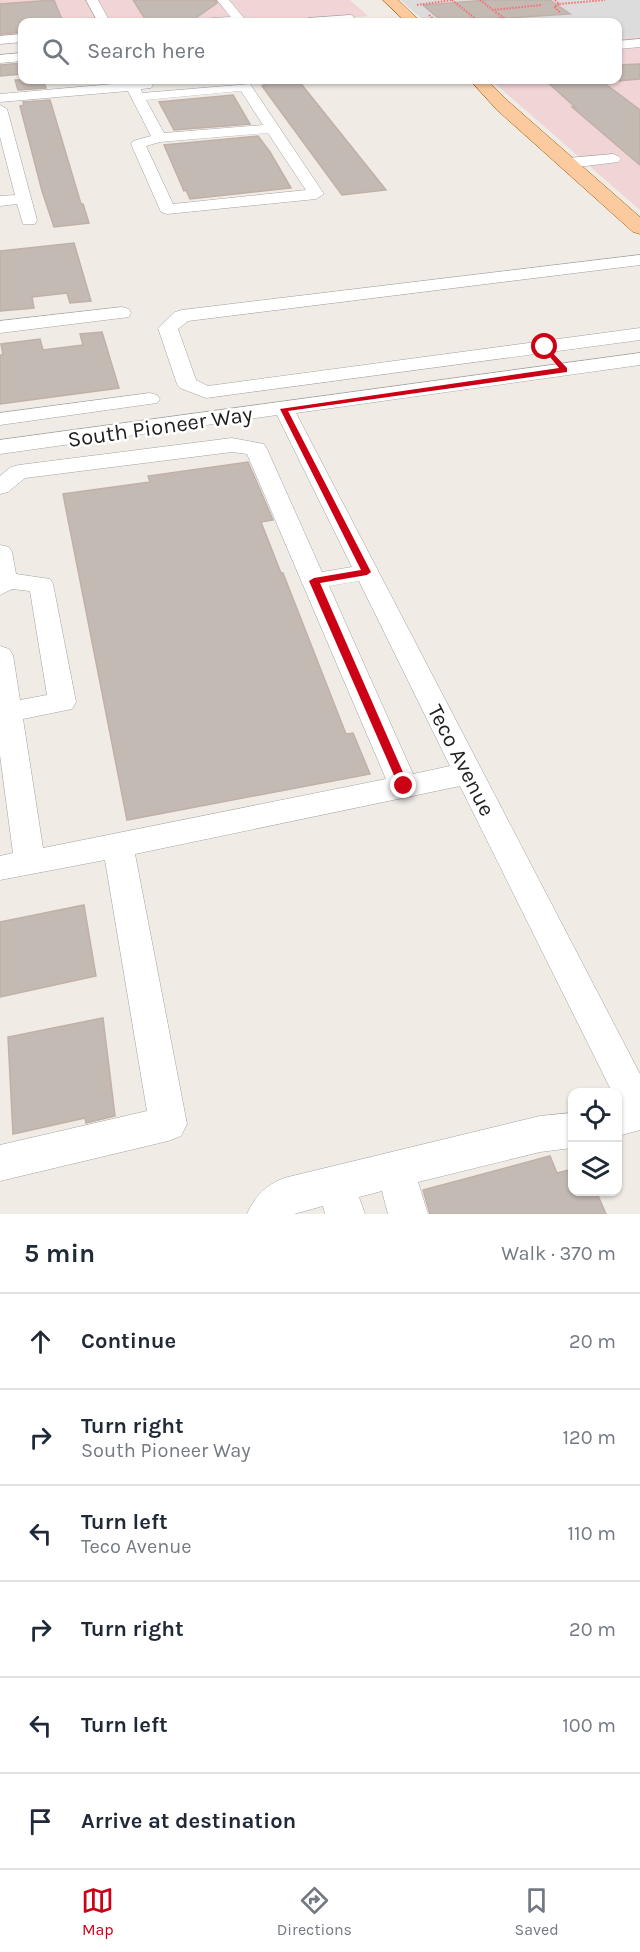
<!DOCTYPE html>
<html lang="en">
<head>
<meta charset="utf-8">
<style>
  :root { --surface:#fff; --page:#f6f6f7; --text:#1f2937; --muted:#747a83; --line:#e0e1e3; --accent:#cc0116 }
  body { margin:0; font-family:Karla,sans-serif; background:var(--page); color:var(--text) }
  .controls { position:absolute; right:18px; bottom:18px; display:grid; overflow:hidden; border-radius:12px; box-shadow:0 2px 4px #0004 }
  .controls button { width:54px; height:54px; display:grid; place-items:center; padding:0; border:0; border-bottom:2px solid var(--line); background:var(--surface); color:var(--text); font:30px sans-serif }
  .stop { position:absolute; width:18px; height:18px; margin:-14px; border:4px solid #cc0116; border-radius:50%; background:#fff }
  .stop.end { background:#cc0116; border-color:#fff; box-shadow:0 2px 6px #0008 }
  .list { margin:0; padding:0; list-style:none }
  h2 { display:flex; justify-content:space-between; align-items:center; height:78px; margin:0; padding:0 24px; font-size:26px }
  h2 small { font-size:20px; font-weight:400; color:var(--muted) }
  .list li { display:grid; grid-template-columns:39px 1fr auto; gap:18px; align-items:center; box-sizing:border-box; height:96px; padding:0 24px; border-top:2px solid var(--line) }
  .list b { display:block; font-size:22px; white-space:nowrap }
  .list p { margin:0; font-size:20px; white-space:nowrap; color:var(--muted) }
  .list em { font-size:20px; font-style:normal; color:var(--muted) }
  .icon { flex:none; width:33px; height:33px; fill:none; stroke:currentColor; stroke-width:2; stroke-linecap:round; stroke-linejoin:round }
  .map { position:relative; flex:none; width:640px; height:1214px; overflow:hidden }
  .search { position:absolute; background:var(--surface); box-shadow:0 2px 4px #0004; left:18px; right:18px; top:18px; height:66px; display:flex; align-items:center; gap:15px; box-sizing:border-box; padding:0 21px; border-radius:12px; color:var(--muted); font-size:22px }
  .sheet { height:654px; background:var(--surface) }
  nav { display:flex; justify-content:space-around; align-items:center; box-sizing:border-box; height:84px; border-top:2px solid var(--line); background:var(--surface); font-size:16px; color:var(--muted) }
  nav a { display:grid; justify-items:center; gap:3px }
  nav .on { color:var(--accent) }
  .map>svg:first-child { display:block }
  .residential { fill:#dddcdc }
  .commercial { fill:#f0d4d6 }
  .building { fill:#c4bab4; stroke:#c1b0a7; stroke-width:1.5 }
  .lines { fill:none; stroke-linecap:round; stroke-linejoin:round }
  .minor-casing { stroke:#a3a3a3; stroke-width:1 }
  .major-casing { stroke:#995701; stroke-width:1 }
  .path { stroke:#f96d6d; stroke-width:2; stroke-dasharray:1.5 1.5; stroke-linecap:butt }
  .minor { fill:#fff; fill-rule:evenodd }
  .major { fill:#fbca9e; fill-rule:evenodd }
  .route { fill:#cc0116 }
  .labels { text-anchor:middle; stroke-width:5; stroke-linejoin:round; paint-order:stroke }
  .street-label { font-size:22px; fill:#1f1f1f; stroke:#fff }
</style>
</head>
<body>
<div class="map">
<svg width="640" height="1214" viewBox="0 0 640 1214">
  <rect width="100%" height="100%" fill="#f0ebe5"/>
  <!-- residential -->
  <polygon class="residential" points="400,0 640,0 640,36 618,38 618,22 426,22"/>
  <!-- commercial -->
  <g class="commercial">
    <polygon points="0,0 350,0 368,16 287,22 22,22 22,43 0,45"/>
    <polygon points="640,36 640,210 491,80 618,80 618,38"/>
  </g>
  <!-- building -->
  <g class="building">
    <polygon points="54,0 63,22 22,22 22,32 0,34 0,4"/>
    <polygon points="133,0 215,0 217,3 190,22 147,22"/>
    <polygon points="488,0 550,0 570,14 443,22 423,5"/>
    <polygon points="22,63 22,74 0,76 0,65"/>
    <polygon points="640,64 640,79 618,81 618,65"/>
    <polygon points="15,80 43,80 46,88 18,90"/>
    <polygon points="298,80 386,190 342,195 262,86 265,86 261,81"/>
    <polygon points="545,80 600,80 640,110 640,165 572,107 575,107"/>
    <polygon points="233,95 250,124 174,130 159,102"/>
    <polygon points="50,100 81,204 83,204 89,223 54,227 42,191 20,106 24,105 23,102"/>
    <polygon points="258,136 270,152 291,188 190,199 186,190 184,191 164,145"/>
    <polygon points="74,243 91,301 70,303 67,293 32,297 34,308 0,311 0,251"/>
    <polygon points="102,332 119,388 0,404 0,355 3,355 1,344 40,339 43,350 83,345 80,334"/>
    <polygon points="248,462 273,520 261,522 281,573 283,573 346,734 353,733 370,774 127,820 63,494 150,482 148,476"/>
    <polygon points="84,905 96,976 0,997 0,922"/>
    <polygon points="103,1018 115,1116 86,1123 85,1118 13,1134 8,1037"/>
    <polygon points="550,1156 557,1173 573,1169 573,1191 596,1191 606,1214 430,1214 423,1190"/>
  </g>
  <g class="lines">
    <defs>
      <g id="minor">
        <polygon points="86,0 98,0 110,22 98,22"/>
        <polygon points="217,0 229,0 244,18 239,22 206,22 212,18 231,17"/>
        <polygon points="351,15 361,22 302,22 308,18"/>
        <polygon points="22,34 22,42 0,44 0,36"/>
        <polygon points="640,39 640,47 618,49 618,41"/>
        <polygon points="22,53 22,61 0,63 0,55"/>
        <path d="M123,80L151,82L153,85L151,88L141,89L142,93L250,84L324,194L316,199L167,214L161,212L131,144L133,141L151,136L128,91L0,102V94L124,83ZM241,91L263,125L164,133L146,100ZM268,133L306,190L173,204L146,146L160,142Z"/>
        <polygon points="0,105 7,109 37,220 35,224 23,224 17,204 0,206 0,196 15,195 0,137"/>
        <polygon points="613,154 618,156 621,159 618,162 569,168 561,163 569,158"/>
        <polygon points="640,255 640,265 188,321 178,329 196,380 208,386 640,328 640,340 206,398 180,388 177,384 158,328 175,312 182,310"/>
        <polygon points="122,307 129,309 131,313 129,317 0,333 0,321"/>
        <path d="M640,353V365L296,413L640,1074V1130L618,1136V1092H612L460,786L135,854L187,1124L181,1136L168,1141L0,1181V1145L147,1111L105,860L0,880V856L13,853L0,755V646L9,649L13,655L20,700L47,695L30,591L12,589L0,595V545L9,547L12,552L16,574L50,579L53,584L76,702L72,709L23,719L43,848L386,779L247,454L232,452L25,478L8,492L0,494V476L11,467L19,465L232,438L264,444L267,449L322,572L352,567L277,415L0,454V440ZM359,581L450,766L413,774L329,586Z"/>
        <polygon points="150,393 157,395 160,399 157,403 0,425 0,413"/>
        <path d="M572,1113V1148L540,1152L418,1182L428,1214H388L382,1191L359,1197L365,1214H325L323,1206L294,1214H247C255,1196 266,1185 284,1178L540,1116Z"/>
      </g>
      <g id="major">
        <polygon points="383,0 398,0 421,22 406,22"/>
        <polygon points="470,80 487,80 509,102 640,217 640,234 633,232 497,110"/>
      </g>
    </defs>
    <!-- minor casing -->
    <use href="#minor" class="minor-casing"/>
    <!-- major casing -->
    <use href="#major" class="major-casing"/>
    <!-- path -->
    <g class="path">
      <polyline points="452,0 477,20"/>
      <polyline points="480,0 493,10 541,5"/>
      <polyline points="555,0 559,4 605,0"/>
      <polyline points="559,4 554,7 561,13"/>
      <polyline points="417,5 452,0"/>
      <polyline points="429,15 437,22"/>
      <polyline points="459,22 504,18 494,11"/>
    </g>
    <!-- minor -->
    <use href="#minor" class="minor"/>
    <!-- major -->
    <use href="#major" class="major"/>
  </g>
  <!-- route -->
  <polygon class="route" points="545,345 567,368 567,372 288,411 371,572 367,575 320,583 409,786 404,790 400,789 309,581 314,578 361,570 280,409 559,368 542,347"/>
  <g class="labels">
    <!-- street labels -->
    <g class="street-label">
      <text transform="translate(160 426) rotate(-8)" y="8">South Pioneer Way</text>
      <text transform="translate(462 760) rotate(63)" y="8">Teco Avenue</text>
    </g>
  </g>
</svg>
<div class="controls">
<button><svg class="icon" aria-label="locate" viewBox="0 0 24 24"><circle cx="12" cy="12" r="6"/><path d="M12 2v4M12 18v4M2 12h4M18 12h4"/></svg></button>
<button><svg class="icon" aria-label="layers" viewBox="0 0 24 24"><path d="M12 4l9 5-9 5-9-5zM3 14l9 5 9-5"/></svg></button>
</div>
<div class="stop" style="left:545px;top:347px"></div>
<div class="stop end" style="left:404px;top:786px"></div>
<div class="search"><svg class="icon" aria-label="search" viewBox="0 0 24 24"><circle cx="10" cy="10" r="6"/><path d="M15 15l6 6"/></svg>Search here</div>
</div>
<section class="sheet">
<h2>5 min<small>Walk · 370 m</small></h2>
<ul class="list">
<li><svg class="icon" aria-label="ahead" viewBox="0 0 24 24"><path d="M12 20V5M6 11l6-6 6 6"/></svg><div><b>Continue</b></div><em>20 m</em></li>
<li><svg class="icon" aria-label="right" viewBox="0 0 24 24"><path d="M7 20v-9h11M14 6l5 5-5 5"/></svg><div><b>Turn right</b><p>South Pioneer Way</p></div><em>120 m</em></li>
<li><svg class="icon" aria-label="left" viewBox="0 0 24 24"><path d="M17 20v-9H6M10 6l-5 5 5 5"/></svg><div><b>Turn left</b><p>Teco Avenue</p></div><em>110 m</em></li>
<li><svg class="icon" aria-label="right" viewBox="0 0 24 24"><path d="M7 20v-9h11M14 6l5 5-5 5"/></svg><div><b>Turn right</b></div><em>20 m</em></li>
<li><svg class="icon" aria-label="left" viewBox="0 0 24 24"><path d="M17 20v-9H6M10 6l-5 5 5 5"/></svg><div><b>Turn left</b></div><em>100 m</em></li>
<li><svg class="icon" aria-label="arrive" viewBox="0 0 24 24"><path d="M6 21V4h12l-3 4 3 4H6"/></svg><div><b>Arrive at destination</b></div></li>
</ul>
</section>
<nav>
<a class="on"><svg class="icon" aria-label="map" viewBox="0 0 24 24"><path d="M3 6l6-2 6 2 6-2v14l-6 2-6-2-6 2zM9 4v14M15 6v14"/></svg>Map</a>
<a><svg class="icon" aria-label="directions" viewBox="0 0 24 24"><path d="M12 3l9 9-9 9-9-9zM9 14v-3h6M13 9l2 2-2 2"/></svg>Directions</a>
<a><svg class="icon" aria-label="saved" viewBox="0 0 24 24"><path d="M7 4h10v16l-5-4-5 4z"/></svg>Saved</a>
</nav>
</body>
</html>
